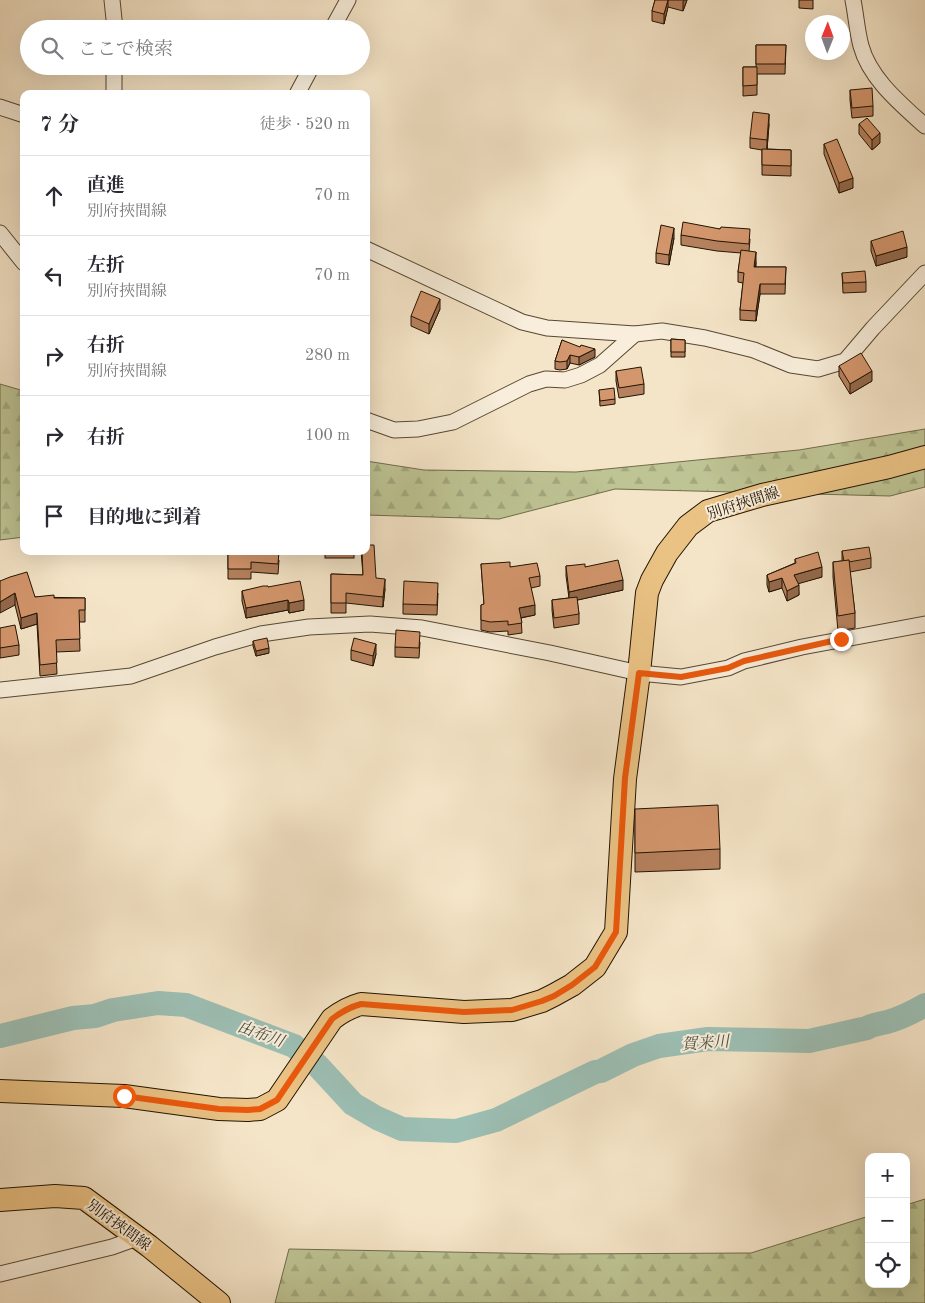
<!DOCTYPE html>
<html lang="ja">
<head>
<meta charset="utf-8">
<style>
  :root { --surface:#fff; --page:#f7f7f7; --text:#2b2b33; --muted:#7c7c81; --line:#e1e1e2 }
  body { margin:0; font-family:"Old Standard TT","Noto Serif JP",serif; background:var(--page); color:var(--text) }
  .controls { position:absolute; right:15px; bottom:15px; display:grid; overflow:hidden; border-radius:10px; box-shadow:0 5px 20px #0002 }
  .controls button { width:45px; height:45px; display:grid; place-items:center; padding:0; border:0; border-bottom:1px solid var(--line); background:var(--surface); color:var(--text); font:25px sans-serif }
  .compass { position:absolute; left:805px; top:15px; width:45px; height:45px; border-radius:50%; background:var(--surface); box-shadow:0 5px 20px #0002; rotate:1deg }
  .stop { position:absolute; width:15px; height:15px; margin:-11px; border:4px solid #ea580c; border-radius:50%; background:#fff }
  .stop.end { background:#ea580c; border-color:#fff; box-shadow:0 1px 5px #0008 }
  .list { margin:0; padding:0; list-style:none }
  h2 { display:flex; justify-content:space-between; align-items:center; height:65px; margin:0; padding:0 20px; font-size:21px }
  h2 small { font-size:16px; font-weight:400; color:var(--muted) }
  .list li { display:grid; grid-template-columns:32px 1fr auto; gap:15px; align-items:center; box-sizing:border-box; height:80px; padding:0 20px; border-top:1px solid var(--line) }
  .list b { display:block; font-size:19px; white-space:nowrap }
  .list p { margin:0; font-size:16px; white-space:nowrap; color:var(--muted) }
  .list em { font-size:16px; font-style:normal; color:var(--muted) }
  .icon { flex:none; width:28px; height:28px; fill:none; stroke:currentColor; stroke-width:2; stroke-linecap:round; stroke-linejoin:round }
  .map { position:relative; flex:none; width:925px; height:1303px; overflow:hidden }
  .search { position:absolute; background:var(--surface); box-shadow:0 5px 20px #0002; left:20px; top:20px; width:350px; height:55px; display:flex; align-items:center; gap:12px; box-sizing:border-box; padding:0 18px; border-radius:28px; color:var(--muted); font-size:19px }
  .panel { position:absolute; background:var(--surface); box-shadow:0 5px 20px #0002; left:20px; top:90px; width:350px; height:465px; border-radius:10px }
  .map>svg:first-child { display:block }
  .forest { fill:url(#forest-firs); stroke:#706c4a }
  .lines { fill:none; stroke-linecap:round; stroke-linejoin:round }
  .river { stroke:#9cbfb4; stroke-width:24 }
  .minor-casing { stroke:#564833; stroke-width:17 }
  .primary-casing { stroke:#211301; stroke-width:24 }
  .minor { stroke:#f8eedb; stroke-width:15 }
  .primary { stroke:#eac284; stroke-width:22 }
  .wall { fill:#b6815e; stroke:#211301 }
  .shaded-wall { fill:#94694c; stroke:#211301 }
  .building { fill:#d4966d; stroke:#211301 }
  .route { stroke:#ea580c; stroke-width:6 }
  .labels { text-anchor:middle; stroke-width:4; stroke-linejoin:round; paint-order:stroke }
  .street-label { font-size:15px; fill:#211301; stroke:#f8eedb }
  .water-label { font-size:16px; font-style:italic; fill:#4c4f40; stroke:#f8eedb }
</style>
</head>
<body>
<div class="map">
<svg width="925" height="1303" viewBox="0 0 925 1303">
  <defs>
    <pattern id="forest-firs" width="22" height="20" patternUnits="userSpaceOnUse" patternTransform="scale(1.25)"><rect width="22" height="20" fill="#bec494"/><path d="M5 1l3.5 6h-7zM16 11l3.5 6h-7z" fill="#a3a87e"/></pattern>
  </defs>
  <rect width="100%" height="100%" fill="#f5e5c8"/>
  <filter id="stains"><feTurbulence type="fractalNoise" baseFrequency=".004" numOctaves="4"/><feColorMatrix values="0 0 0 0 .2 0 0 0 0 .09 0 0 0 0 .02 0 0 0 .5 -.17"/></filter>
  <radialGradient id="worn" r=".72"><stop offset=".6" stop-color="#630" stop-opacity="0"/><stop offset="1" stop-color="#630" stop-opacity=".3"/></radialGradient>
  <!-- forest -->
  <g class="forest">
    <polygon points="0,384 24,391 24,537 0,540"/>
    <polygon points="925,429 925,487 890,496 615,489 499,519 366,515 366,461 424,470 576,472 799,450"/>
    <polygon points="925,1199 925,1303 275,1303 289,1249 554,1254 751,1253 869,1216 869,1284 906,1284 906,1205"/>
  </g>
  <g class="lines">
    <!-- river -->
    <path class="river" d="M0,1036L73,1018L95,1016L113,1010L158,1003L186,1005L294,1046L317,1065L353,1104L377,1118L402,1129L456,1131L496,1120L595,1072L601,1071L633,1055L659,1046L708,1039L809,1041L867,1028C873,1024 880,1024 887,1022C901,1018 913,1012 925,1005"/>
    <defs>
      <g id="minor">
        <polyline points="112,0 115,29"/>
        <path d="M853,0C856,15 857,31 861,46C870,79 901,104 925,126"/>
        <polyline points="332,29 348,0"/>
        <polyline points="114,66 114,94"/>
        <polyline points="297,94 312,66"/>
        <polyline points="0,107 24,115"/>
        <polyline points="0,233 24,263"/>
        <polyline points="366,249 522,322 547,328 635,334 662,331 705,338 754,350 791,365 818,369 845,361 873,328 925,273"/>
        <polyline points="366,420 394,430 418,429 453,422 529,384 546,379 565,380 581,375 600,365 635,334"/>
        <polyline points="0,690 131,676 215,647 261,634 309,627 370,624 422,628 550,653 639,673 681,677 728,668 744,661 802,647 925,624"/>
        <polyline points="0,1274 112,1247 137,1238"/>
      </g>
      <g id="primary">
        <path d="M0,1091L124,1096L219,1109L248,1110L260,1109L277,1100L332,1019C341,1012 350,1007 361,1004L464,1012L512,1010L542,1001L554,995L572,985L595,967L616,932L625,779L639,673L647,593L652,580L667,553L688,526L708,511L762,495L889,467L925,457"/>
        <polyline points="0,1200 55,1196 84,1198 149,1246 219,1303"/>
      </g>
    </defs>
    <!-- minor casing -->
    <use href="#minor" class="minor-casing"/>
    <!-- primary casing -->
    <use href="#primary" class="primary-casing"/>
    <!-- minor -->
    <use href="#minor" class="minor"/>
    <!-- primary -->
    <use href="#primary" class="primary"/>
  </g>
  <!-- wall -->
  <g class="wall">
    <polygon points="655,0 687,0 683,11 668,7 664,24 652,21 652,11"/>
    <polygon points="799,0 813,0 813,9 799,8"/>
    <polygon points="756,45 786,45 785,74 757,74 757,95 743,96 743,67 756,67"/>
    <polygon points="850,90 873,106 873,116 852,118 850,100"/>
    <polygon points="769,124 767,149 791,150 791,176 762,175 762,150 750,148 750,138"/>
    <polygon points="859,124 880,143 872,150 859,134"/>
    <polygon points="824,144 853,188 839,193 824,154"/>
    <polygon points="720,229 750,239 749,251 756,262 756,267 786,267 785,294 760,294 756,321 740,320 740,310 743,283 738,282 738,272 741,253 717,251 681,245 681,235"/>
    <polygon points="674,238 669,265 656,263 656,253"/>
    <polygon points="871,241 907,257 876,266 871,251"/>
    <polygon points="842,273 866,282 866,292 843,293"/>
    <polygon points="440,309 429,334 411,326 411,316"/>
    <polygon points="671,339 685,340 685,357 671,357"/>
    <polygon points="562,340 595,357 579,365 570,363 567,369 560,370 555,369 555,361"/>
    <polygon points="839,366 872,381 850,394 839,376"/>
    <polygon points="616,371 644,384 644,394 619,398 616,381"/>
    <polygon points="599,390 615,399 615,404 600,406"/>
    <polygon points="228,551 279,560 278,574 251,572 251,579 228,579"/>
    <rect x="325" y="551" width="29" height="7"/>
    <polygon points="361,551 376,578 385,589 383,607 346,603 346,613 331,613 331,574 363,575"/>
    <polygon points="842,551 871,558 871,568 850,572 855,613 855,628 838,631 833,577 833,562 842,561"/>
    <polygon points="795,559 822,577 798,583 799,595 787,601 782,588 769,592 767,585 767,575 795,563"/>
    <polygon points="481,564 510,567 540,576 540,586 531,588 535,615 521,618 522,633 508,635 508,631 490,632 481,630 481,605 484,604"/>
    <polygon points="566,566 585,567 623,590 577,600 579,614 579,624 554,628 552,610 552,600 569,598 566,576"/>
    <polygon points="0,581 35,597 85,598 85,622 79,622 80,651 56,652 57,674 40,676 37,624 21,629 15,605"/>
    <polygon points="268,587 304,610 289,613 288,610 246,618 242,601 242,591"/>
    <polygon points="438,593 437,615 403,614 403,604"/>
    <polygon points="0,628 19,645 19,655 0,658"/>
    <polygon points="253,641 269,653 256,656 253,646"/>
    <polygon points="420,642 419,658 395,657 395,647"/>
    <polygon points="351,650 376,654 373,666 351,660"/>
    <polygon points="635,809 720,849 720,869 635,872"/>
  </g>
  <!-- shaded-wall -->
  <g class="shaded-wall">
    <polygon points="668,0 668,7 664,24 664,14"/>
    <polygon points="684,0 687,0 683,11 683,2"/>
    <polygon points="769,114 769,124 767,150 767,140"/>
    <polygon points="880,133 880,143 872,150 872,140"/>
    <polygon points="853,178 853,188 839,193 839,183"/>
    <polygon points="674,228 674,238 669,265 669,255"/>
    <polygon points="907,247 907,257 876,266 876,256"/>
    <polygon points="756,252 756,262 754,277 754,267"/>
    <polygon points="760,284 760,294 756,321 756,311"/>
    <polygon points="440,299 440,309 429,334 429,324"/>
    <polygon points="595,349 595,357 579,365 579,357"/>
    <polygon points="570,355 570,363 567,369 567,361"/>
    <polygon points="872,371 872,381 850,394 850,384"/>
    <polygon points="822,567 822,577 794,585 794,575"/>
    <polygon points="782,578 782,588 769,592 769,582"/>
    <polygon points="385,579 385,589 383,607 383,597"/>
    <polygon points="623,580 623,590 569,602 569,592"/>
    <polygon points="799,585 799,595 787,601 787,591"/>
    <polygon points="15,593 15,605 0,613 0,602"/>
    <polygon points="288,600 288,610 246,618 246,608"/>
    <polygon points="304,600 304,610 289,613 289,603"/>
    <polygon points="535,605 535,615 519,618 519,608"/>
    <polygon points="37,613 37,624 21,629 21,618"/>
    <polygon points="376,644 376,654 373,666 373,656"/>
    <polygon points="269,648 269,653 256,656 256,651"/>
  </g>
  <!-- building -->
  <g class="building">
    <polygon points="655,0 668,0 664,14 652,11"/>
    <polygon points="756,45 786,45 785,64 756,64"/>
    <polygon points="743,67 757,67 757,85 743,86"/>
    <polygon points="872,88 873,106 852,108 850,90"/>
    <polygon points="753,112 769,114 767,140 750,138"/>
    <polygon points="867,118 880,133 872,140 859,124"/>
    <polygon points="837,139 853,178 839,183 824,144"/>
    <polygon points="762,149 791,150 791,166 762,165"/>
    <polygon points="683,222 720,229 721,227 750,229 749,244 717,241 681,235"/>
    <polygon points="661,225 674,228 669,255 656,253"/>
    <polygon points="903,231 907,247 876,256 871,241"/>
    <polygon points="741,250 756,252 754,267 786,267 785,284 760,284 756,311 740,310 744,273 738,272"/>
    <polygon points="865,271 866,282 843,283 842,273"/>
    <polygon points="421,291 440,299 429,324 411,316"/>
    <polygon points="671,339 685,340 685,352 671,352"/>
    <polygon points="562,340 580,347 581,345 595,349 579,357 570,355 567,361 560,362 555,361"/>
    <polygon points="861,353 872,371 850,384 839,366"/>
    <polygon points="641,367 644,384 619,388 616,371"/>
    <polygon points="614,388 615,399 600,401 599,390"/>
    <polygon points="366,545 374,545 376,578 385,579 383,597 346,593 346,603 331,603 331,574 363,575 362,551 366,551"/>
    <polygon points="869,547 871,558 849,562 849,560 844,561 842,551"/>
    <polygon points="228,551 279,551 278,564 251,562 251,569 228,569"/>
    <polygon points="818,552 822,567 794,575 799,585 787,591 782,578 769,582 767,575 796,563 795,559"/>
    <polygon points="618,560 623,580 569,592 566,566 585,564 585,567"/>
    <polygon points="849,560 855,613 838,616 833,562"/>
    <polygon points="510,562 510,567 537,563 540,576 529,578 535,605 519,608 522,623 508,625 508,621 490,622 481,620 481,605 484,604 481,564"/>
    <polygon points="27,572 35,597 54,595 54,598 85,598 85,610 79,610 80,639 56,640 57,663 40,665 37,613 21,618 15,593 0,602 0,581 10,577"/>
    <polygon points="300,581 304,600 289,603 288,600 246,608 242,591 263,586 268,586 268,587"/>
    <polygon points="404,581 438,583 437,605 403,604"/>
    <polygon points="577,597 579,614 554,618 552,600"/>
    <polygon points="15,625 19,645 0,648 0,628"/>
    <polygon points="396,630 420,632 419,648 395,647"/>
    <polygon points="267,638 269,648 256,651 253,641"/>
    <polygon points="354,638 376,644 373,656 351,650"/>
    <polygon points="718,805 720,849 635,853 635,809"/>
  </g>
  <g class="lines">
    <!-- route -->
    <path class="route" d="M124,1096L219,1109L248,1110L260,1109L277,1100L332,1019C341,1012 350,1007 361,1004L464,1012L512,1010L542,1001L554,996L572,985L595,967L616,932L625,778L639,673L681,677L728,668L744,661L841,639"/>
  </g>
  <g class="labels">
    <!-- street labels -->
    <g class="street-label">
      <text transform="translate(743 503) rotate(-18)" y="5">別府挾間線</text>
      <text transform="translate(119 1225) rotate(36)" y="5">別府挾間線</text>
    </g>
    <!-- water labels -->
    <g class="water-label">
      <text transform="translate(261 1033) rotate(20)" y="6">由布川</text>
      <text transform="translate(705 1042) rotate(-4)" y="6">賀来川</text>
    </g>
  </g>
  <rect width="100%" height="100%" filter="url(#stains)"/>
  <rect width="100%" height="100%" fill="url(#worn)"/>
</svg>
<div class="controls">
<button>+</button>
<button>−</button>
<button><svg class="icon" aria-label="locate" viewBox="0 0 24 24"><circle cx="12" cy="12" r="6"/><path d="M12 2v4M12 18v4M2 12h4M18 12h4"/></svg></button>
</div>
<svg class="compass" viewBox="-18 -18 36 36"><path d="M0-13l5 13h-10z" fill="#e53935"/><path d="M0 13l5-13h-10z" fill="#7c7c81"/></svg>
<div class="stop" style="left:124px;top:1096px"></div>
<div class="stop end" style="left:841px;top:639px"></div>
<div class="search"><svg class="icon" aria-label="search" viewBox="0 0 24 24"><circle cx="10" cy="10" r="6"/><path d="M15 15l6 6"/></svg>ここで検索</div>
<section class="panel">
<h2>7 分<small>徒歩 · 520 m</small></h2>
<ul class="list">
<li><svg class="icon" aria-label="ahead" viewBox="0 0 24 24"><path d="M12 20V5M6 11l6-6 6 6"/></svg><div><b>直進</b><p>別府挾間線</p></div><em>70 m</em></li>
<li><svg class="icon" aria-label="left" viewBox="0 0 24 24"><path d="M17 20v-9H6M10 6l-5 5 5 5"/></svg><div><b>左折</b><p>別府挾間線</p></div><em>70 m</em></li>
<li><svg class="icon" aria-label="right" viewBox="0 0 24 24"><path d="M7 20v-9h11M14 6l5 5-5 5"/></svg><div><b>右折</b><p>別府挾間線</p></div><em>280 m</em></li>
<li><svg class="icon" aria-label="right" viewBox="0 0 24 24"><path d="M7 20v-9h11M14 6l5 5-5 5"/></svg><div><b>右折</b></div><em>100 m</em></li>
<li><svg class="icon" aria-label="arrive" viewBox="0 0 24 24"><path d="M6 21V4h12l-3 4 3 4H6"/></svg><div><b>目的地に到着</b></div></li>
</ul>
</section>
</div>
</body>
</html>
